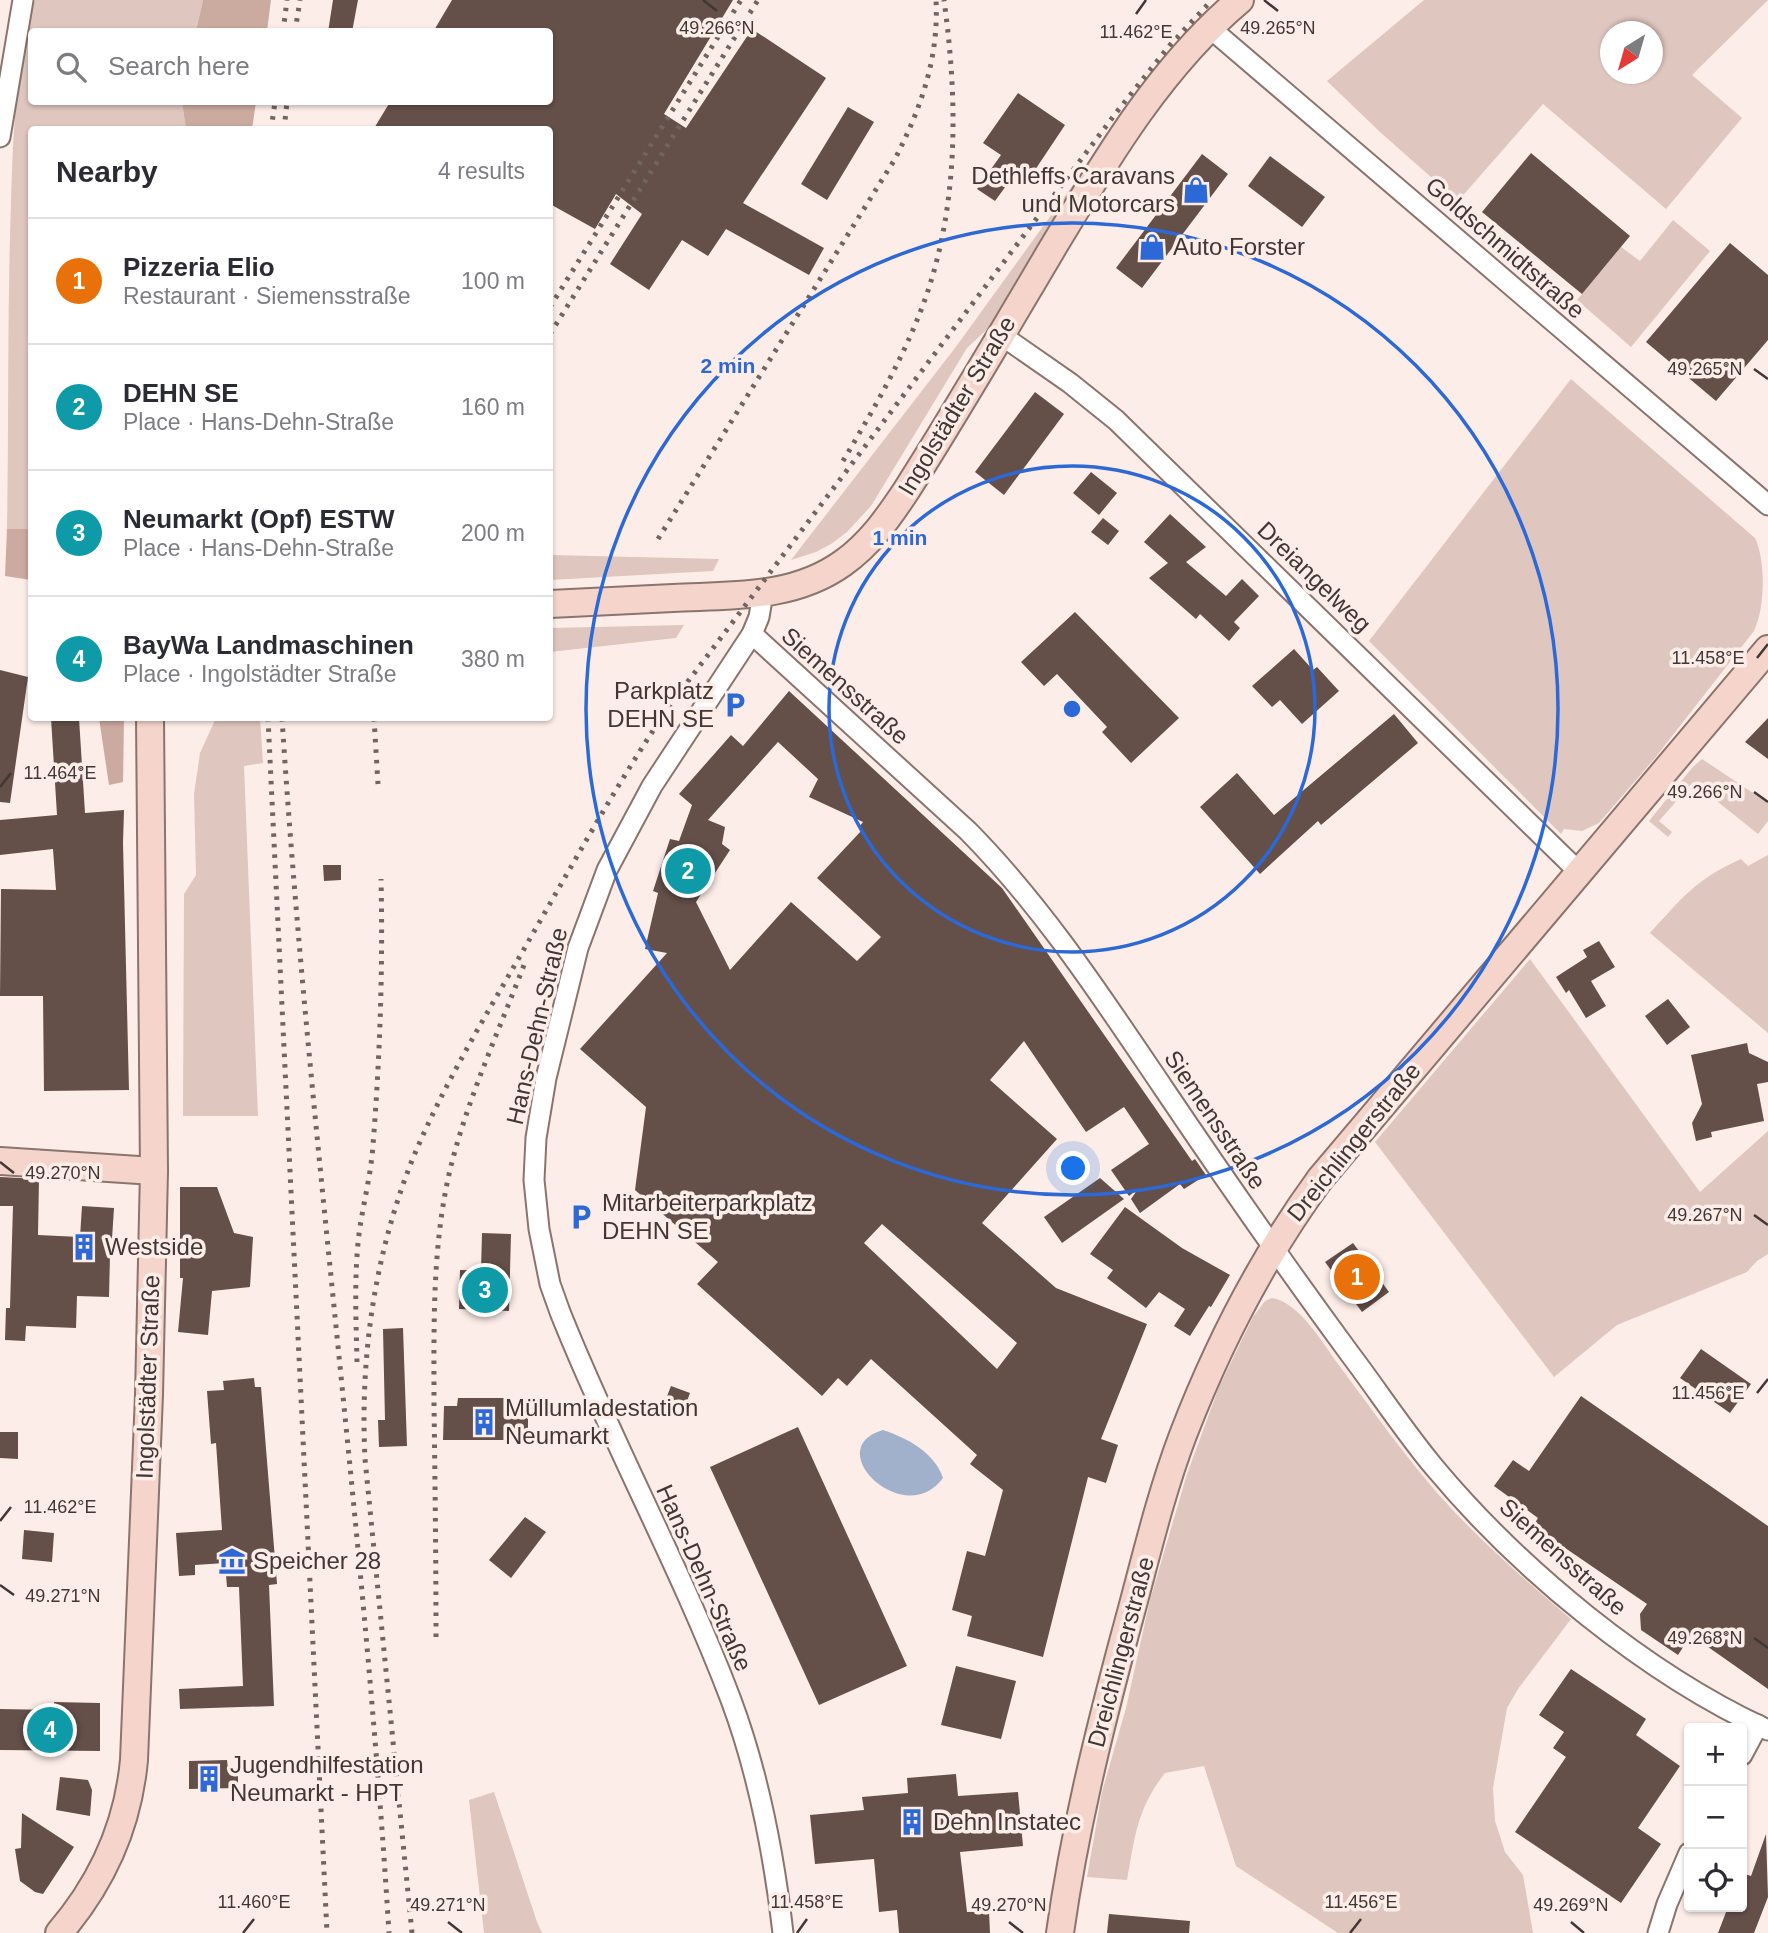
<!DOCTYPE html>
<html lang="en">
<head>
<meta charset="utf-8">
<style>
  :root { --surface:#fff; --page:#f7f7f7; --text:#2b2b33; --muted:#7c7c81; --line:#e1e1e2; --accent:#2d69d6 }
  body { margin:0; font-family:Arial,sans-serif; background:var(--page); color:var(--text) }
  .controls { position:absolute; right:21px; bottom:21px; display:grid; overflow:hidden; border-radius:7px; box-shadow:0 2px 5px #0004 }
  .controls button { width:63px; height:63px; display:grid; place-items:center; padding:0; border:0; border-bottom:2px solid var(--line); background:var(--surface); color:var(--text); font:35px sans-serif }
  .compass { position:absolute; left:1600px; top:21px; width:63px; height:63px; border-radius:50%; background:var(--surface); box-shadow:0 2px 5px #0004; rotate:217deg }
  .you { position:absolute; left:1074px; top:1169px; width:24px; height:24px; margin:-18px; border:5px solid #fff; border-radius:50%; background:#1a73e8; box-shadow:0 0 0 10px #1a73e833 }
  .badge { display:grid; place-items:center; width:46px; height:46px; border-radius:50%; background:var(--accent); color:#fff; font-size:23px; font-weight:700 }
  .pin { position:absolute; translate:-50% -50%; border:4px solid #fff; box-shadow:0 2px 7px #0006 }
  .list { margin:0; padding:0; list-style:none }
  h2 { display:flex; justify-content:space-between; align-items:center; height:91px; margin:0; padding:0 28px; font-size:30px }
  h2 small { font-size:23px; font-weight:400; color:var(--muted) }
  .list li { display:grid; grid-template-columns:46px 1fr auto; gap:21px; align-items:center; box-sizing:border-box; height:126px; padding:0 28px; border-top:2px solid var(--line) }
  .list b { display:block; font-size:26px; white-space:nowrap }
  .list p { margin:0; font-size:23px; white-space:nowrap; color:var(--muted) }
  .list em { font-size:23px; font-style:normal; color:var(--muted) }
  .icon { flex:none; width:38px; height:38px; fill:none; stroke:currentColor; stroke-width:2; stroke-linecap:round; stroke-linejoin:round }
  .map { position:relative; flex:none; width:1768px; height:1933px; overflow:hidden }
  .search { position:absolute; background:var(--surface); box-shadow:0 2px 5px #0004; left:28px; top:28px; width:525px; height:77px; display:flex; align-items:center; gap:18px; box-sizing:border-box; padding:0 24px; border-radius:7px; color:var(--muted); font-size:26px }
  .panel { position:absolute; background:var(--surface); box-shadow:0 2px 5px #0004; left:28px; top:126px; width:525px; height:595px; border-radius:7px }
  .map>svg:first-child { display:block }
  .green { fill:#dfc6be; fill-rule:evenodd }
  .forest { fill:#cbaa9f }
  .water { fill:#a1b1cb }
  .building { fill:#644f49; fill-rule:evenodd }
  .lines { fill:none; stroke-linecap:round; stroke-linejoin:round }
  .street-casing { stroke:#8a746d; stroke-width:23 }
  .secondary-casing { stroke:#8a746d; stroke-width:30 }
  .street { stroke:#fff; stroke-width:19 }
  .secondary { stroke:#f5d5cb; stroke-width:26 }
  .rail { stroke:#706561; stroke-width:5; stroke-dasharray:3.5 7; stroke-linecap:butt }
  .ticks { fill:none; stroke:#413734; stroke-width:2.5 }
  .ring { fill:none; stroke:#2d69d6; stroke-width:3.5 }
  .labels { text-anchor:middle; stroke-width:7; stroke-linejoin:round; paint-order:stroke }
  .poi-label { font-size:24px; fill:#413734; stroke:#fdede8; text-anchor:start }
  .street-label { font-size:24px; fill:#413734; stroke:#fdede8 }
  .ticks-label { font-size:18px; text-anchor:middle; fill:#413734; stroke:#fdede8; stroke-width:7; stroke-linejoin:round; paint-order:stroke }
  .centre { fill:#2d69d6; stroke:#fdede8; stroke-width:3.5 }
  .ring-label { font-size:21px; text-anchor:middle; font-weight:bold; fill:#2d69d6; stroke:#fdede8; stroke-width:7; stroke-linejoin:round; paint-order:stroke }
</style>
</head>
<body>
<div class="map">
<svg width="1768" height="1933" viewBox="0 0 1768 1933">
  <rect width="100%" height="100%" fill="#fdede8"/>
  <!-- green -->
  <g class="green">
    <path d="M35,0H203L196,31L32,32V102H182L186,129L32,130L31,529H7C9,421 7,313 11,205C13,137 15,66 35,0Z"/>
    <path d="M1424,0H1768L1692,75L1742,118L1666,209L1543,104L1458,201L1380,132L1327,81ZM1610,32H1652V74H1610Z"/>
    <polygon points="1099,149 999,318 967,348 871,506 847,532 831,544 816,552 791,560 955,348"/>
    <polygon points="1673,220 1710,251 1631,347 1577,300 1621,247 1640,261"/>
    <path d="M1571,379L1755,538C1766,561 1765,608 1754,631L1655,758L1599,823L1582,831L1564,829L1561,834L1369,641Z"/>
    <polygon points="550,555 719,559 713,571 550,580"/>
    <polygon points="684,625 676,638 550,652 550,628"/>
    <polygon points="216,718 260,718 263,763 244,766 258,1116 183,1116 184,894 196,875 194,794 200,753"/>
    <polygon points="1702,759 1768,803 1768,821 1758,834 1693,782 1659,821 1672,832 1668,837 1649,821 1692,768"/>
    <path d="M1768,855V1033L1650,933C1682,898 1696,879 1741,859L1748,866Z"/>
    <polygon points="1530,959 1700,1192 1768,1131 1768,1254 1757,1261 1747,1272 1617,1325 1554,1377 1375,1142"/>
    <path d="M1272,1298C1300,1302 1325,1347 1341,1368C1373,1411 1404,1455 1439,1495C1479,1540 1525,1580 1571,1619L1518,1689L1507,1708L1493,1788L1495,1821L1505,1852L1523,1875L1533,1933H1338L1236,1866L1204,1766L1165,1773C1137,1809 1135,1836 1127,1880L1087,1877L1102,1792L1126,1708L1150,1600L1187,1474L1219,1387L1253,1317L1265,1301Z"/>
    <polygon points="494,1792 537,1922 542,1933 484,1933 469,1800"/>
  </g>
  <!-- forest -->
  <g class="forest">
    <polygon points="203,0 271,0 267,31 196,31"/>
    <polygon points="182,102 256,102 252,129 186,129"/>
    <polygon points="7,529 31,529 31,580 5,576"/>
    <polygon points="99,718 124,718 123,782 109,785"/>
  </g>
  <!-- water -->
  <path class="water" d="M883,1430C907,1438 934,1452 943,1478C904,1531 819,1448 883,1430Z"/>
  <!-- building -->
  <g class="building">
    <polygon points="333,0 358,0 352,32 328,32"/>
    <polygon points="452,0 733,0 664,114 686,128 752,29 826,78 743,203 824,248 809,275 726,229 708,256 682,240 649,290 610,264 642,214 616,194 595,229 550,204 550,130 373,130 390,102 550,102 550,32 433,32"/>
    <polygon points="1018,93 1065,125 1031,176 1019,168 995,201 977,189 1001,155 983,143"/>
    <polygon points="848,107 874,122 827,200 801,184"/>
    <polygon points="1531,153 1630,236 1582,294 1482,212"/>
    <polygon points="1202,154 1228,174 1142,288 1116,268"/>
    <polygon points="1270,156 1325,197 1302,227 1248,186"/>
    <polygon points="1730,243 1768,275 1768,340 1716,401 1646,342"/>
    <polygon points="1035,392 1064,414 1004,495 975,472"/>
    <polygon points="1091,472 1117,493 1099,515 1073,493"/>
    <polygon points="1170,514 1206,547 1186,562 1226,596 1242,579 1259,596 1234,622 1240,628 1229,641 1200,614 1196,619 1149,578 1168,563 1144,542"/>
    <polygon points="1103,518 1119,531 1108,545 1091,532"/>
    <polygon points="1075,612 1179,718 1131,763 1102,732 1107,727 1057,674 1044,686 1021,662"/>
    <polygon points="1294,649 1313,670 1317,667 1339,691 1302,724 1280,700 1272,707 1252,686"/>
    <polygon points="0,670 28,677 10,803 0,802"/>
    <path d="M789,691L1002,888L1192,1161L1195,1159L1206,1175L1184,1189L1180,1184L1140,1213L1131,1199L1138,1189L1129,1196L1111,1170L1149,1144L1124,1107L1086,1132L1024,1041L990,1080L1057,1139L982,1223L1056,1288L1147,1324L1101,1439L1118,1445L1106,1483L1088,1477L1043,1657L967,1636L972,1616L952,1610L967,1551L985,1556L1003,1490L970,1464L977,1455L871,1359L847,1386L838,1378L822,1396L697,1284L718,1262L635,1190L646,1107L580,1049L667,953L645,949L658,893L653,891L670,839L679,841L692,805L679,794L731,735L743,746ZM778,742L818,779L809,797L863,822L859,827L862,830L817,878L881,937L857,961L791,902L730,970L696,902L730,850L722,844L725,827L708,820ZM882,1224L1017,1343L997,1369L864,1243Z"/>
    <polygon points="1394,714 1418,743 1321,825 1318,821 1260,874 1200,807 1237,773 1274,815"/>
    <polygon points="51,718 79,718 85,813 124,810 123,843 129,1090 44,1091 43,996 0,996 1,889 56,890 53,849 0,855 0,820 57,815"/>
    <polygon points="1768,718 1768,759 1745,742"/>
    <polygon points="323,865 341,865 341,880 324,881"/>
    <polygon points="1599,941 1615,967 1591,981 1606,1006 1586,1018 1569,990 1566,993 1556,977 1587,957 1583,950"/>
    <polygon points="1668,999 1690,1027 1667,1045 1645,1016"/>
    <polygon points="1747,1043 1749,1053 1768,1062 1768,1082 1757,1084 1764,1121 1711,1132 1712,1137 1696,1141 1692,1123 1702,1104 1691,1055"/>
    <polygon points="0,1177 39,1179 38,1235 80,1237 82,1206 114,1208 112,1239 117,1239 116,1256 110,1255 109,1297 77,1296 76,1328 26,1326 25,1341 5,1340 6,1308 10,1308 13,1206 0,1206"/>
    <polygon points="1100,1178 1124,1199 1062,1243 1044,1217"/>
    <polygon points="180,1187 217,1187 234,1233 253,1237 250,1287 212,1291 208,1335 178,1332 183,1278 180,1278"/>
    <polygon points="1125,1207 1182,1248 1230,1275 1211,1307 1209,1306 1190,1336 1174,1326 1185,1309 1159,1292 1146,1308 1107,1278 1113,1270 1090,1254"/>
    <polygon points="482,1233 511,1234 509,1311 459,1309 460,1270 481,1270"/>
    <polygon points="1353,1243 1389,1292 1362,1312 1325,1262"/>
    <polygon points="403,1328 407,1446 379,1447 378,1420 385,1420 383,1329"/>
    <polygon points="1701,1349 1751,1384 1730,1413 1680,1378"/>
    <polygon points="254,1378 255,1387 261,1387 277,1584 269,1585 274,1706 180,1709 179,1689 243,1686 239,1587 227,1587 225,1563 195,1565 195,1575 179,1576 176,1533 222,1530 216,1443 211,1444 207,1391 224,1390 223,1381"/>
    <polygon points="671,1386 690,1393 683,1412 664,1404"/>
    <polygon points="1581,1396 1768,1526 1768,1689 1691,1635 1678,1655 1641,1630 1640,1614 1647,1604 1533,1526 1538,1518 1494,1486 1513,1460 1529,1471"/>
    <polygon points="458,1398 511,1398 510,1410 528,1410 528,1435 511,1435 511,1440 443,1440 444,1406 457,1406"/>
    <polygon points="798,1427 907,1666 819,1705 710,1467"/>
    <polygon points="0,1432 18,1432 18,1459 0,1458"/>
    <polygon points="525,1517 546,1532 511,1578 489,1560"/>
    <polygon points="24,1530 54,1533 52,1562 22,1559"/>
    <polygon points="956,1666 1016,1681 1001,1739 941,1725"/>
    <polygon points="1571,1669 1646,1719 1636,1735 1680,1766 1638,1828 1661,1844 1621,1903 1515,1832 1566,1757 1553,1748 1564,1732 1539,1715"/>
    <polygon points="54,1702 100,1703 100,1751 0,1750 0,1709 54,1710"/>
    <polygon points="227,1760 228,1769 238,1769 238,1788 189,1789 189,1761"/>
    <polygon points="956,1774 958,1796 1018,1792 1023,1846 960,1852 967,1912 989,1911 990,1933 899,1933 897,1910 879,1912 874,1859 815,1864 810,1815 864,1810 862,1797 908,1793 907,1778"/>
    <polygon points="60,1777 88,1780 92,1790 90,1816 56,1810"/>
    <polygon points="22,1813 74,1847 43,1894 35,1892 20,1881 15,1849 21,1848"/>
    <polygon points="1766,1834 1768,1897 1754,1933 1718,1933 1728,1907 1742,1907 1742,1873 1751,1876"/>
    <polygon points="1109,1914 1190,1921 1189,1933 1107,1933"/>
  </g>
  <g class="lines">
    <defs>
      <g id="street">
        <polyline points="1210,28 1768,505"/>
        <polyline points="0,137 23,0"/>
        <polyline points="1001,335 1070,383 1116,420 1578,871"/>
        <path d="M763,593L759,617L752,634L652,786L607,870L578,948L546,1078L536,1138L534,1180L539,1229L550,1284L560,1312C612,1443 681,1568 731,1700C759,1775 774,1855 783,1933"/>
        <path d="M752,634L968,831C1044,908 1103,999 1164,1089C1224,1178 1286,1267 1350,1354C1378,1391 1404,1431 1434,1467C1520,1570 1646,1674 1768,1730"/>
        <polyline points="1742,1755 1758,1725"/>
        <polyline points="1658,1933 1667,1904 1689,1853"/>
      </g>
      <g id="secondary">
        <path d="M550,604C591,602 632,600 673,598C732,595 793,599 843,563C870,544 888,518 906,491C957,411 1004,330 1052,249C1105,161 1160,67 1240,0"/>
        <polyline points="0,1161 154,1171"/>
        <path d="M59,1933C102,1883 128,1826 134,1760L149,1395L154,1171L150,718"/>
        <path d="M1060,1933C1074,1833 1098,1735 1124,1638C1143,1570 1158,1501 1183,1435C1218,1344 1263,1257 1320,1179L1768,649"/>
      </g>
    </defs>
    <!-- street casing -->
    <use href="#street" class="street-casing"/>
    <!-- secondary casing -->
    <use href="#secondary" class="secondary-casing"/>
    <!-- street -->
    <use href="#street" class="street"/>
    <!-- secondary -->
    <use href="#secondary" class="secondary"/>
    <!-- rail -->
    <g class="rail">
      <polyline points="283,32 287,0"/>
      <polyline points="295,32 300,0"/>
      <polyline points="271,130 275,102"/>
      <polyline points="284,130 287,102"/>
      <polyline points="550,307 741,0"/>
      <polyline points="550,334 758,0"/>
      <path d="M843,461C869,417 895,373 915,325C959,222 959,109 944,0"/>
      <path d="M658,539L895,159C921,108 939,58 936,0"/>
      <polyline points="268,718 327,1933"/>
      <path d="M282,718C308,1123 364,1527 389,1933"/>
      <polyline points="374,718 378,784"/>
      <path d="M357,1362C356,1319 354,1276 359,1234C363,1204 371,1175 373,1145C380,1056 383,967 381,879"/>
      <path d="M436,1637C436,1559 435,1481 434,1403C434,1325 432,1247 450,1170C467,1100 498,1033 524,965"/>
      <path d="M412,1933L365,1459C360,1358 374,1258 411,1163C443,1084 490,1009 532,935C577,857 620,778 671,704L1119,109L1170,45L1212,0"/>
    </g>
  </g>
  <!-- ticks -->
  <path class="ticks" d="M703,0L717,11M1264,0L1278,11M1136,14L1146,0M1754,369L1768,379M1757,658L1768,644M0,787L11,773M1754,792L1768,802M0,1162L14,1173M1754,1215L1768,1225M1757,1393L1768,1379M0,1521L11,1507M0,1585L14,1595M1754,1638L1768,1648M448,1922L462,1933M1009,1922L1023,1933M1571,1922L1584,1933M243,1933L254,1919M797,1933L807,1919M1350,1933L1361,1919"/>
  <!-- distance rings -->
  <g class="ring">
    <circle cx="1072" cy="709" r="243"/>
    <circle cx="1072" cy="709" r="486"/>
  </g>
  <!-- icons -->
  <defs>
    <symbol id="shop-bare" viewBox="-9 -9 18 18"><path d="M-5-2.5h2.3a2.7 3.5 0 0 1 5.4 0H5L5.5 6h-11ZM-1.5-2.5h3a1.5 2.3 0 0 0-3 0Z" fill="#2d69d6" stroke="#fdede8" stroke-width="2.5" paint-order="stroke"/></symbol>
    <symbol id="parking-bare" viewBox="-9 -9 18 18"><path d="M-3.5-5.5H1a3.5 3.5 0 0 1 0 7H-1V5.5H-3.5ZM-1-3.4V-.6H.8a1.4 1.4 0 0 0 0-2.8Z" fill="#2d69d6" stroke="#fdede8" stroke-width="2.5" paint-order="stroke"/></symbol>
    <symbol id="building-bare" viewBox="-9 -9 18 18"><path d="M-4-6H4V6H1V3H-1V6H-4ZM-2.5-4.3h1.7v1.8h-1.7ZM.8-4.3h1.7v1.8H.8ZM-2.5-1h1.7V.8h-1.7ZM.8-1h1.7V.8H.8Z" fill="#2d69d6" stroke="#fdede8" stroke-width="2.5" paint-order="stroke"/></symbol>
    <symbol id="museum-bare" viewBox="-9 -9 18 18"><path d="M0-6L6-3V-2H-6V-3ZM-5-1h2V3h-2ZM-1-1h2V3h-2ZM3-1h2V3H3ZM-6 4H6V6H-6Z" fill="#2d69d6" stroke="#fdede8" stroke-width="2.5" paint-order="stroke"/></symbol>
  </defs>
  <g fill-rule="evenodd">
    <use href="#shop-bare" x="1177" y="171" width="38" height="38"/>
    <use href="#shop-bare" x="1133" y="228" width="38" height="38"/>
    <use href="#parking-bare" x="716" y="686" width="38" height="38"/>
    <use href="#parking-bare" x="562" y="1198" width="38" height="38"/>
    <use href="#building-bare" x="65" y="1228" width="38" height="38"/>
    <use href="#building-bare" x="465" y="1403" width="38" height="38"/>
    <use href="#museum-bare" x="213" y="1542" width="38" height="38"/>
    <use href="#building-bare" x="190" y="1760" width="38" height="38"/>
    <use href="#building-bare" x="893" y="1803" width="38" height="38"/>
  </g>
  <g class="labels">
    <!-- poi labels -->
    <g class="poi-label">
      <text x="1175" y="184" text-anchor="end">Dethleffs Caravans<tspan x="1175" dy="28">und Motorcars</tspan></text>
      <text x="1173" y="255">Auto Forster</text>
      <text x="714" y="699" text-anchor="end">Parkplatz<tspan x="714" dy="28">DEHN SE</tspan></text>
      <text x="602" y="1211">Mitarbeiterparkplatz<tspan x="602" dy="28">DEHN SE</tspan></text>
      <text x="105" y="1255">Westside</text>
      <text x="505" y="1416">Müllumladestation<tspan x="505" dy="28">Neumarkt</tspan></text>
      <text x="253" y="1569">Speicher 28</text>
      <text x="230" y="1773">Jugendhilfestation<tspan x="230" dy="28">Neumarkt - HPT</tspan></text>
      <text x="933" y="1830">Dehn Instatec</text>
    </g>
    <!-- street labels -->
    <g class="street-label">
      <text transform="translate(1505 248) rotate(41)" y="8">Goldschmidtstraße</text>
      <text transform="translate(957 406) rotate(-59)" y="8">Ingolstädter Straße</text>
      <text transform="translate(1314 577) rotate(44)" y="8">Dreiangelweg</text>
      <text transform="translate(845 686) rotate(42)" y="8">Siemensstraße</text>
      <text transform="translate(537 1026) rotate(-77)" y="8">Hans-Dehn-Straße</text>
      <text transform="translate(1215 1120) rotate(56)" y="8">Siemensstraße</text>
      <text transform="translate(1354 1142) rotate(-51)" y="8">Dreichlingerstraße</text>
      <text transform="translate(148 1377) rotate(-88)" y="8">Ingolstädter Straße</text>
      <text transform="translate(1563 1557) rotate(42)" y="8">Siemensstraße</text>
      <text transform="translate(704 1578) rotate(66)" y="8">Hans-Dehn-Straße</text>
      <text transform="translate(1121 1652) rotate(-75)" y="8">Dreichlingerstraße</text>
    </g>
  </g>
  <g class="ticks-label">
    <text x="717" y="34">49.266°N</text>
    <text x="1278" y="34">49.265°N</text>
    <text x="1136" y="38">11.462°E</text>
    <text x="1705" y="375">49.265°N</text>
    <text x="1708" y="664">11.458°E</text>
    <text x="60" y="779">11.464°E</text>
    <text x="1705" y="798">49.266°N</text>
    <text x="63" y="1179">49.270°N</text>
    <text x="1705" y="1221">49.267°N</text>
    <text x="1708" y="1399">11.456°E</text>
    <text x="60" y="1513">11.462°E</text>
    <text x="63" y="1602">49.271°N</text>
    <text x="1705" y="1644">49.268°N</text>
    <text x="254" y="1908">11.460°E</text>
    <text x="807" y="1908">11.458°E</text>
    <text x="1361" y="1908">11.456°E</text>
    <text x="448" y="1911">49.271°N</text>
    <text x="1009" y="1911">49.270°N</text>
    <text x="1571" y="1911">49.269°N</text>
  </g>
  <circle cx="1072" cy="709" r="10" class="centre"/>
  <g class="ring-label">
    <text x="728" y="373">2 min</text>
    <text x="900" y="545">1 min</text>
  </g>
</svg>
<div class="controls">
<button>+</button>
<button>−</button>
<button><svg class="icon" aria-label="locate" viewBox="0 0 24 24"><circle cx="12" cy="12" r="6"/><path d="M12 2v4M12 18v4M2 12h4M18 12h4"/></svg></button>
</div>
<svg class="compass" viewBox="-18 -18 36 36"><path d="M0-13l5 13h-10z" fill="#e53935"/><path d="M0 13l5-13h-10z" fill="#7c7c81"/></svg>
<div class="you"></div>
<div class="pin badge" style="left:1357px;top:1277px;background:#e8710a">1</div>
<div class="pin badge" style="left:688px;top:871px;background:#0f9aa8">2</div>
<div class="pin badge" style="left:485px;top:1290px;background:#0f9aa8">3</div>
<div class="pin badge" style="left:50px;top:1730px;background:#0f9aa8">4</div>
<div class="search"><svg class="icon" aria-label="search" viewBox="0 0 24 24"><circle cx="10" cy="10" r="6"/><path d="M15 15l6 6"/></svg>Search here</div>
<section class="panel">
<h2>Nearby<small>4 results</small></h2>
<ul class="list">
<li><span class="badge" style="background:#e8710a">1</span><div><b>Pizzeria Elio</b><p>Restaurant · Siemensstraße</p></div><em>100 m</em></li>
<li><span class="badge" style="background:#0f9aa8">2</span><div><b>DEHN SE</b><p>Place · Hans-Dehn-Straße</p></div><em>160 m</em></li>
<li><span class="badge" style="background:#0f9aa8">3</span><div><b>Neumarkt (Opf) ESTW</b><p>Place · Hans-Dehn-Straße</p></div><em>200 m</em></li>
<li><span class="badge" style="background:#0f9aa8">4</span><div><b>BayWa Landmaschinen</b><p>Place · Ingolstädter Straße</p></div><em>380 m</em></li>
</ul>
</section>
</div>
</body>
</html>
